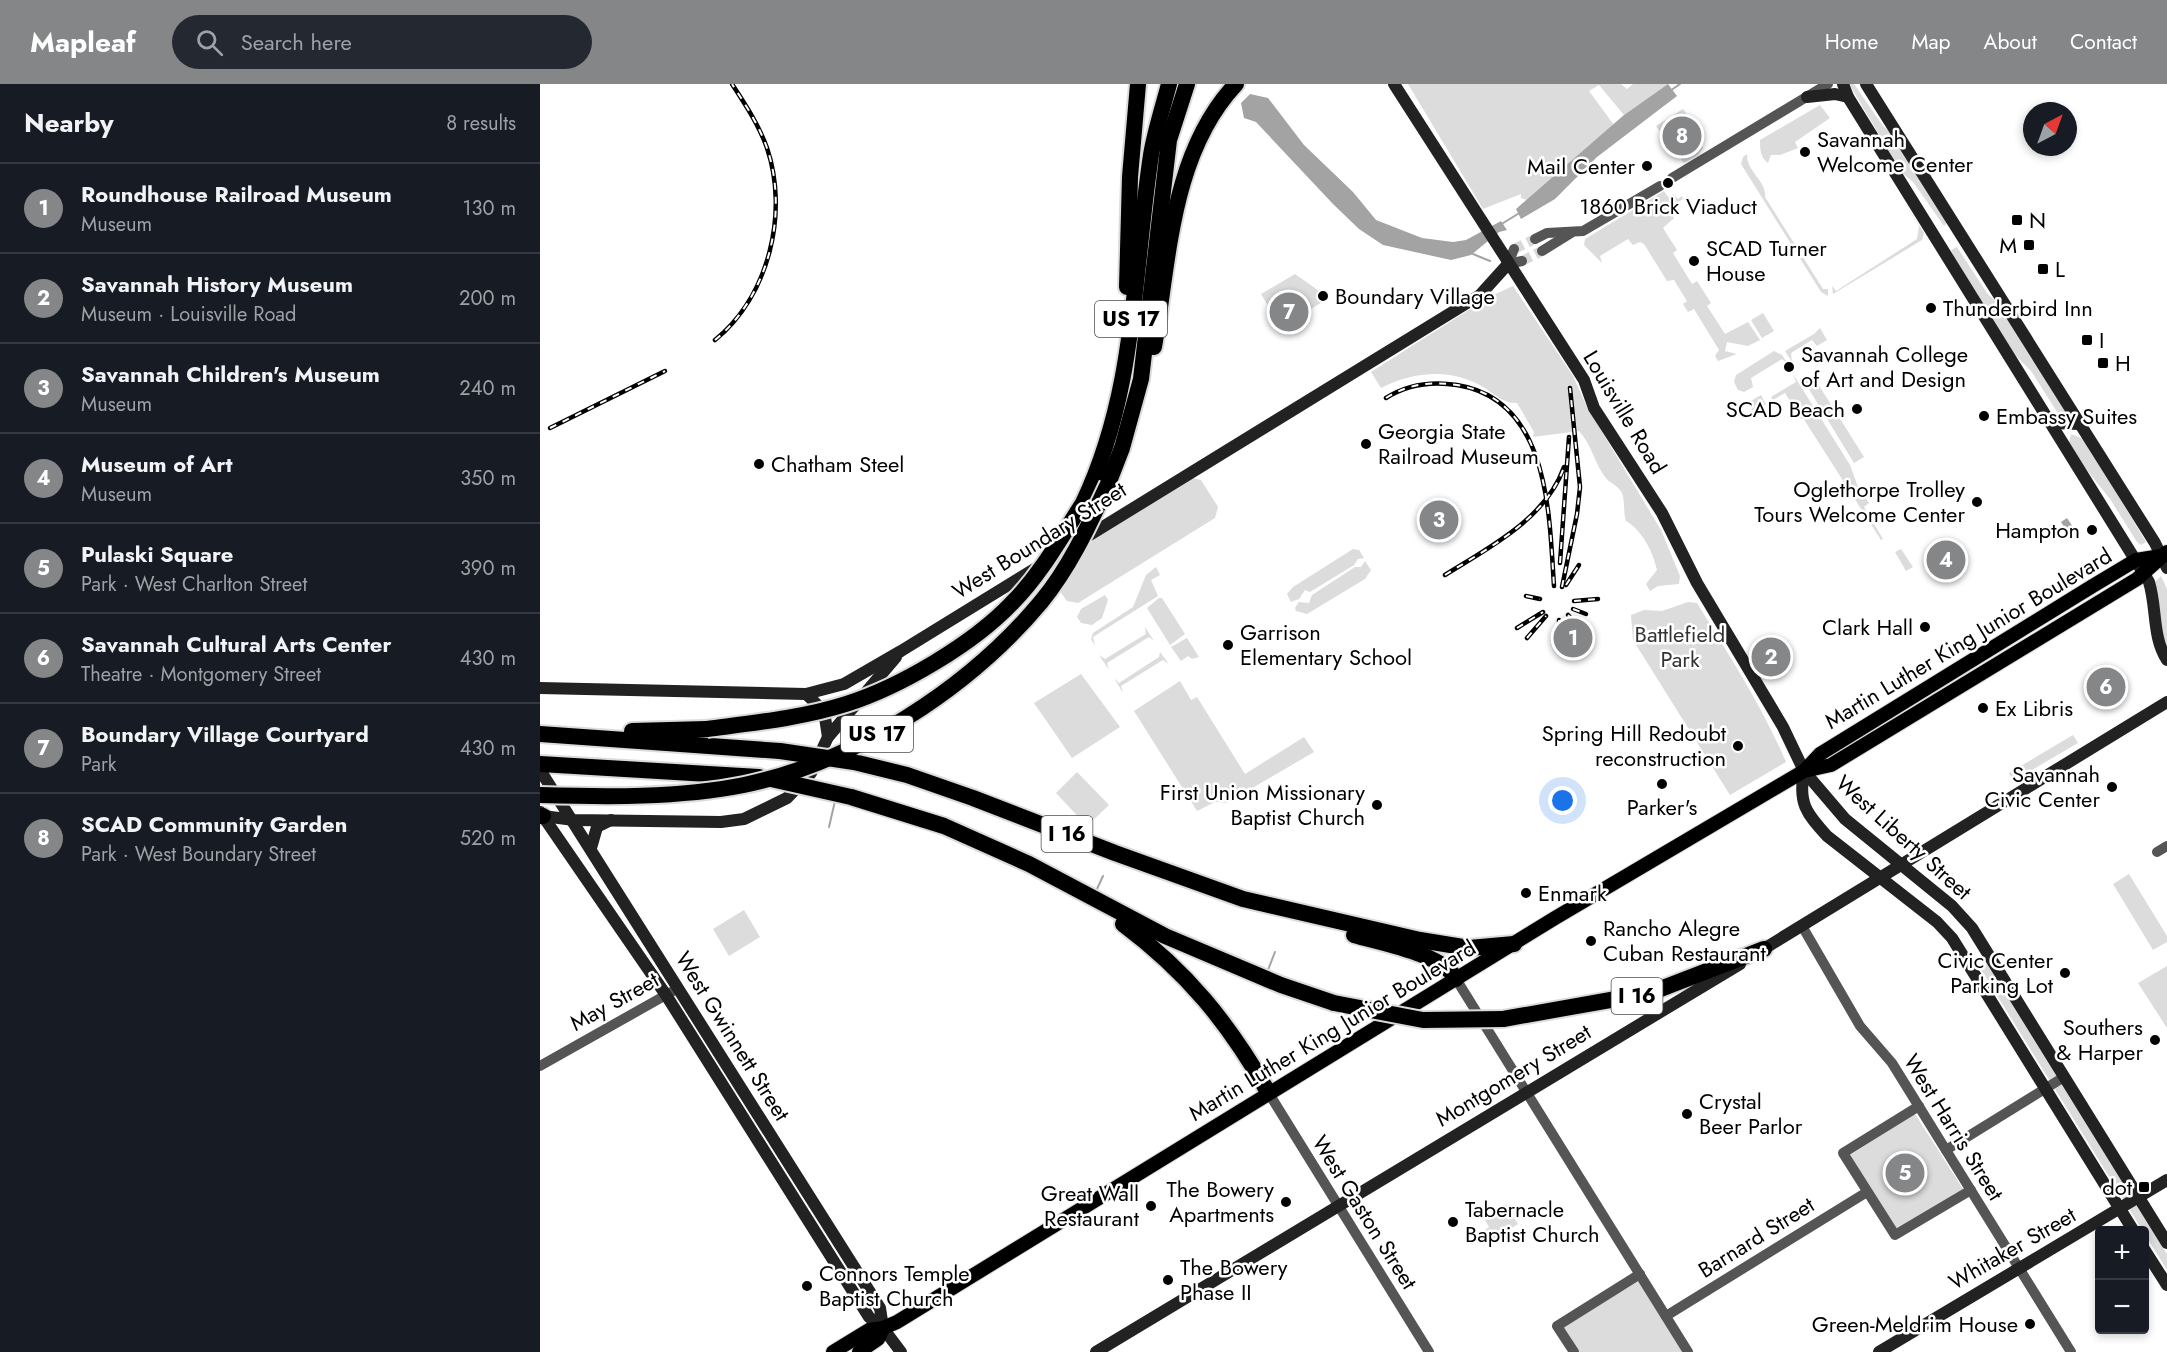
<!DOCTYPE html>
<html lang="en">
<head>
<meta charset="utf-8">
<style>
  :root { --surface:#171b24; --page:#242831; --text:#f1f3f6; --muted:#9ea1a6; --line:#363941; --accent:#858687 }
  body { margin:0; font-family:Jost,sans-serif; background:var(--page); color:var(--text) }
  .controls { position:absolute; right:18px; bottom:18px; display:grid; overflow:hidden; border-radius:6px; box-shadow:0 3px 9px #0003 }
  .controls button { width:54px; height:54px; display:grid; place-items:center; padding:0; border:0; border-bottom:2px solid var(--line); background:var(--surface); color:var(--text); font:30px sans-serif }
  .compass { position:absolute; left:1483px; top:18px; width:54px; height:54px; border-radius:50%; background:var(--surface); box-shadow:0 3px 9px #0003; rotate:41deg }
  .you { position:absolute; left:1023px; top:717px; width:21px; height:21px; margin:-15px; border:4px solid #fff; border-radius:50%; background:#1a73e8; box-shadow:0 0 0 9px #1a73e833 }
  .badge { display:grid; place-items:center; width:39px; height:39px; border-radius:50%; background:var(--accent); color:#fff; font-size:20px; font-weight:700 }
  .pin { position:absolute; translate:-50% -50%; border:3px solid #fff; box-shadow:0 2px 6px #0006 }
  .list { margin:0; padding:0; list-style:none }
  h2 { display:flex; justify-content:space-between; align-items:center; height:78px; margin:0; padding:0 24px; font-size:26px }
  h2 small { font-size:20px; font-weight:400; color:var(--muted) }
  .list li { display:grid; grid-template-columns:39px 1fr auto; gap:18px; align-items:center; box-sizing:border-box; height:90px; padding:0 24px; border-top:2px solid var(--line) }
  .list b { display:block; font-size:22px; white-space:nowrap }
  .list p { margin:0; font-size:20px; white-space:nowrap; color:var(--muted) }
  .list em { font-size:20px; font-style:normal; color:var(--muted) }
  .icon { flex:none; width:33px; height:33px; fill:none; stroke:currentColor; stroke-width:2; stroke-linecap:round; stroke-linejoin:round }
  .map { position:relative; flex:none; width:1627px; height:1268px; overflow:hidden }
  header { display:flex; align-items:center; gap:36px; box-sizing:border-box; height:84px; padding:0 30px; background:var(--accent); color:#fff }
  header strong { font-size:28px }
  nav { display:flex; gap:33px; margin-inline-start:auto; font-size:21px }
  .search { width:420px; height:54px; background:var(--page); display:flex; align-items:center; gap:15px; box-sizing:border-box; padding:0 21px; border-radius:33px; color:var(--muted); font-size:22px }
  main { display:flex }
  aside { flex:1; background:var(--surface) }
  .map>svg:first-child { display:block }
  .green { fill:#dcdcdc }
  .water { fill:#a3a3a3 }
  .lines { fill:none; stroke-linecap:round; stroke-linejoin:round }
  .stream { stroke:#a3a3a3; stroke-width:2 }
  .tertiary-tunnel { stroke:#d9d9d9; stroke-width:10; stroke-dasharray:10 5; stroke-linecap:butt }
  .primary-casing { stroke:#dbdbdb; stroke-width:16 }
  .motorway-casing { stroke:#dbdbdb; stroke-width:20 }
  .tertiary { stroke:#555; stroke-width:10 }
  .secondary { stroke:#222; stroke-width:12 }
  .primary { stroke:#000; stroke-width:14 }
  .motorway { stroke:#000; stroke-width:16 }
  .rail-casing { stroke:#000; stroke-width:4.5 }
  .rail { stroke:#fff; stroke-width:2; stroke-dasharray:7; stroke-linecap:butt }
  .motorway-bridge-casing { stroke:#dbdbdb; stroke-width:20; stroke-linecap:butt }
  .motorway-bridge { stroke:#000; stroke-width:16 }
  .poi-dot { fill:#000; stroke:#fff; stroke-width:2 }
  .labels { text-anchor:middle; stroke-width:5; stroke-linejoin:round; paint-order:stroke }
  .shield { fill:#fff; stroke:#4c4c4c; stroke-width:1.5 }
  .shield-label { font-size:21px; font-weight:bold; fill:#000 }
  .poi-label { font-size:22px; fill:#000; stroke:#fff; text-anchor:start }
  .street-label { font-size:22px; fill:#000; stroke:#fff }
  .park-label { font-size:22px; fill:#333; stroke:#fff }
</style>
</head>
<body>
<header>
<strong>Mapleaf</strong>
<div class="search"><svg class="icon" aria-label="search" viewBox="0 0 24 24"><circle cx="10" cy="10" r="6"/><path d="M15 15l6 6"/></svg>Search here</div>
<nav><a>Home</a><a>Map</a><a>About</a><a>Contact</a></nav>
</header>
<main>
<aside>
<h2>Nearby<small>8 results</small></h2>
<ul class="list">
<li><span class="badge">1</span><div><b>Roundhouse Railroad Museum</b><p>Museum</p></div><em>130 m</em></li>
<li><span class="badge">2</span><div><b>Savannah History Museum</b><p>Museum · Louisville Road</p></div><em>200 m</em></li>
<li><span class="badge">3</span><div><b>Savannah Children's Museum</b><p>Museum</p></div><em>240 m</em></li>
<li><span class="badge">4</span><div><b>Museum of Art</b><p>Museum</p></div><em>350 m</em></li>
<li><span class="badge">5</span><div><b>Pulaski Square</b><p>Park · West Charlton Street</p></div><em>390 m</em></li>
<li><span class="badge">6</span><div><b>Savannah Cultural Arts Center</b><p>Theatre · Montgomery Street</p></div><em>430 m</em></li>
<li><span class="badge">7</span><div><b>Boundary Village Courtyard</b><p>Park</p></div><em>430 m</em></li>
<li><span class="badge">8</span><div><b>SCAD Community Garden</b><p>Park · West Boundary Street</p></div><em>520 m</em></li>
</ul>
</aside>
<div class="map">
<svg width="1627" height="1268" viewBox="0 0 1627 1268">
  <rect width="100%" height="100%" fill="#fff"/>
  <!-- green -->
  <g class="green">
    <polygon points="868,0 1081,0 1087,5 1093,0 1128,0 1084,31 1059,1 1049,7 1074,41 987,116 981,114 981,110 943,125"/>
    <polygon points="1309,0 1314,0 1343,42 1356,53 1407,139 1404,142 1373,98 1362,89"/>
    <path d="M1280,21L1290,34L1255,58L1258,64L1240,71H1231L1228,79C1220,73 1220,65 1220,56Z"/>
    <polygon points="1143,25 1157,45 1163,64 1158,71 1144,79 1116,42"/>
    <path d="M1207,70C1206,87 1227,97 1225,113L1283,205H1288V212L1281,208L1201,80L1203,73Z"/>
    <polygon points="1357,106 1384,149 1382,156 1293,210 1292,202 1296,207 1377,155 1379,142"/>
    <polygon points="1124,107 1128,113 1134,110 1138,115 1142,112 1143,115 1133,122 1135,125 1131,129 1134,134 1123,144 1137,166 1133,169 1152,200 1157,197 1171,219 1167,222 1185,250 1208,238 1220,256 1208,262 1187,258 1185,267 1197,270 1178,277 1175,272 1179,266 1154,225 1148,228 1143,220 1147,217 1134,196 1127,197 1104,160 1100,158 1093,161 1088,155 1060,172 1062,179 1044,161 1045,155"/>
    <polygon points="1417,163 1447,209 1462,224 1527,327 1528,336 1519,331 1491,287 1474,270 1414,173 1411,166"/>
    <polygon points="755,190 789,214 741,243 721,210"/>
    <path d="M973,202L1033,292L1047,323L1121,446L1140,492L1139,500L1118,502L1110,507L1106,500L1117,486C1113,468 1102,446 1086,437C1083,428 1085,416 1082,409C1078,401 1069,399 1065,393C1054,378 1052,361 1039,347L993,353L994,348L977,319C965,320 955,311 945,304C911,284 875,287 841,304L831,288L949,213Z"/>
    <polygon points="1223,229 1234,247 1222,254 1211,236"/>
    <polygon points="1280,244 1287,256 1277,262 1272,256 1251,269 1252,278 1245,267 1274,250"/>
    <polygon points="1234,267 1242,271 1248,280 1242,275 1211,294 1213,303 1204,308 1198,306 1194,298 1196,291"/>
    <polygon points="1253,290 1310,381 1318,403 1329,419 1324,423 1343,455 1341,456 1263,334 1261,335 1245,309 1248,307 1233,316 1231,313 1256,298"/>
    <polygon points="1273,292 1324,373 1314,379 1264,297"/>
    <polygon points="1221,311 1226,321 1213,329 1209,318"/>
    <polygon points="1531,350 1544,355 1606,458 1601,461 1597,458 1570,415 1542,380 1529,358"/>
    <polygon points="653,394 661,396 678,423 675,434 538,519 527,517 519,506 556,451"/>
    <polygon points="813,465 819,466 824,474 818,475 814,481 770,508 765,506 759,515 751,518 747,510 753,503"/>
    <polygon points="1361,465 1373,483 1366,487 1355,468"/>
    <polygon points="825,477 831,486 825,495 767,530 756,527 755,524 759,518 769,519 772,511 815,483 821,483"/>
    <polygon points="616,483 620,491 611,496 618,512 553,553 555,562 551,555 553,549 593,523 606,491"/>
    <polygon points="1621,492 1627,505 1627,569 1622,556 1614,499"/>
    <polygon points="565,511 568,516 562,534 552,541 541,539 537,533 541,525"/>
    <polygon points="619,514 622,514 645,550 630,561 607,524"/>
    <path d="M1148,518L1157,519C1189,571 1222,622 1246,678L1190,711L1093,556L1091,531L1104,526L1122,527Z"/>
    <polygon points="605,543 614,557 609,553 567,579 569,586 559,571 565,575 606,550"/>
    <polygon points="647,554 659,573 652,575 648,572 641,577 631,563"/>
    <polygon points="620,568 629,580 623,576 581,602 583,609 574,594 579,599 619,573"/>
    <polygon points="541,590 580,643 532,674 494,619"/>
    <polygon points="640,597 651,616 657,613 705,690 764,653 774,668 687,719 675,718 657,727 594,627"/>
    <polygon points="1533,651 1538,659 1473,697 1469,689"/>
    <polygon points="537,688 569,721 547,742 516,709"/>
    <polygon points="1589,790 1627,852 1627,858 1613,866 1573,800"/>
    <polygon points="204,826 220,853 189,872 173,845"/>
    <polygon points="1447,880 1627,1170 1627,1186 1440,884"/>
    <polygon points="1627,882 1627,944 1598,899"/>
    <polygon points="1375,1030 1423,1105 1356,1148 1307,1073"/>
    <polygon points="966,1120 978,1140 952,1156 945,1146 949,1143 944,1134"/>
    <polygon points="1099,1197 1142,1268 1031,1268 1017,1246"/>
  </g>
  <!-- water -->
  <g class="water">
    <polygon points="1128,0 1137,12 1057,73 1015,115 981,135 976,125 1084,31"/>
    <polygon points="710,10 728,14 764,61 813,108 836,136 882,154 913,158 926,156 961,137 967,146 959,148 931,171 911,176 843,161 819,145 793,120 716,38 704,34 701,19"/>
    <polygon points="1527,434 1537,449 1533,453 1530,453 1521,438"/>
  </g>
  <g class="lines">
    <!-- stream -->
    <g class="stream">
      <polyline points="1130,7 1140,0"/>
      <polyline points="960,141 981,128"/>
      <polyline points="933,170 950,177"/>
      <polyline points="289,743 295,717"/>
      <polyline points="557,805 563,792"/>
      <polyline points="728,886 735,868"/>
    </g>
    <!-- tertiary-tunnel -->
    <g class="tertiary-tunnel">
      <polyline points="974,165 995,155"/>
      <polyline points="982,177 1002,167"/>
    </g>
    <defs>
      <g id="primary">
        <polyline points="1264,687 1280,670 1551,503 1596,476 1621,472"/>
        <polyline points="293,1268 329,1246 343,1244 357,1238 1015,834 1264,687 1291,681 1597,495 1627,468"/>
        <polyline points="319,1268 338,1255 343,1244"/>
      </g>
      <g id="motorway">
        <polyline points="587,203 590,93 598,0"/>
        <path d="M614,263C629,175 631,69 696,0"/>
        <polyline points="568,400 582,364 601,295 629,56 647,0"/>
        <path d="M543,419C596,308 593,190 611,71C615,47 623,23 629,0"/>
        <polyline points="92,647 167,645"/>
        <polyline points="0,650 240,667"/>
        <polyline points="314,678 367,691 433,714 575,769 703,815 880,856 929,864 974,860"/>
        <polyline points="0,680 219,693"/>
        <polyline points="311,713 404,742 489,780 625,852 741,901 794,919"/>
        <polyline points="0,732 3,732"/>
        <path d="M583,840C647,888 688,938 728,1008"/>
        <path d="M814,851C841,859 903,870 916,895"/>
        <polyline points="963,935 1110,909 1224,865"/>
      </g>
    </defs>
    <!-- primary casing -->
    <use href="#primary" class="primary-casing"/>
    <!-- motorway casing -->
    <use href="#motorway" class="motorway-casing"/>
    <!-- tertiary -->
    <g class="tertiary">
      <polyline points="1132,94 1288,0"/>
      <polyline points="995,155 1007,149 1043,147 1120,102"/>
      <polyline points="1002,167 1031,149"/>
      <polyline points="968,180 974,165"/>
      <polyline points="968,180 982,177"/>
      <polyline points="1617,768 1627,762"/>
      <polyline points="1262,842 1320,942 1352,979 1531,1268"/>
      <polyline points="916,895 1148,1268"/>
      <polyline points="0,982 133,907"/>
      <polyline points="728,1008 889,1268"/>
      <polyline points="1379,1022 1303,1069 1355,1151 1431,1106"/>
      <polyline points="1406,1066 1524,993"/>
      <polyline points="1126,1232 1327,1108"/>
      <polyline points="1034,1268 1017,1242 1100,1190"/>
    </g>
    <!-- secondary -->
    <g class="secondary">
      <polyline points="854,0 1044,296 1054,324 1122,429 1157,499 1243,643 1264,687 1305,735 1412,822 1432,844 1627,1159"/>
      <path d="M1303,0L1308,13L1609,498C1617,524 1612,553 1627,576"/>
      <polyline points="1326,0 1615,459 1627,484"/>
      <polyline points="1267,13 1295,10 1308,13"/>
      <polyline points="1512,339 1540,340"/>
      <polyline points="0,604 266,610 304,600 361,567 940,211 968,180"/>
      <polyline points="266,610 284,627 288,653"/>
      <polyline points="0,686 340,1224 343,1244"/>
      <path d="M1264,687C1258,719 1266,729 1287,752L1397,838L1412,854L1593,1146"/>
      <polyline points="0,728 126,911 329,1233 343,1244 361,1268"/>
      <polyline points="3,732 34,736 181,738 204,735 247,714 271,689 288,653 356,573"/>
      <polyline points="51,764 57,743 71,736"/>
      <polyline points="1217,869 1627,618"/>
      <polyline points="1604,1165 1627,1201"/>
      <polyline points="556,1268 1200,880"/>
      <polyline points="1339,1268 1627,1096"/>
    </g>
    <!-- primary -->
    <use href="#primary" class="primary"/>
    <!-- motorway -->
    <use href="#motorway" class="motorway"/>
    <defs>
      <g id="rail">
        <path d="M175,256C229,212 249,129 227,64C219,41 205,20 192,0"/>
        <path d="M846,314C868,300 891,297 917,301C1010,316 1009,430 1014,502"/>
        <polyline points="10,344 125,287"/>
        <polyline points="1020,479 1029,353"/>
        <path d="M905,491C948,464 1006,435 1024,383"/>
        <polyline points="1026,501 1039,481"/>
        <polyline points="1022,503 1037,430 1040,403 1030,304"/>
        <polyline points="986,512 1000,515"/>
        <polyline points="1034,517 1058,515"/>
        <polyline points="1033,525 1046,530"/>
        <polyline points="1028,531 1038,542"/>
        <polyline points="1019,536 1020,550"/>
        <polyline points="977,544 1003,528"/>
        <polyline points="987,554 1006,532"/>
      </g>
    </defs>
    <!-- rail casing -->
    <use href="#rail" class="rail-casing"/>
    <!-- rail -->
    <use href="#rail" class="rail"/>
    <defs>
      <g id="motorway-bridge">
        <path d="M167,645C212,639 262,634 306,620C360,603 433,560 472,519C501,490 521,453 543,419"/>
        <polyline points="240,667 314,678"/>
        <polyline points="231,695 311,713"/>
        <path d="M0,711C67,713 138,714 204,701C315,678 428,605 501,518C530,483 549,441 568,400"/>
        <polyline points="794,919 883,936 963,935"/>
      </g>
    </defs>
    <!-- motorway-bridge casing -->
    <use href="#motorway-bridge" class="motorway-bridge-casing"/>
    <!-- motorway-bridge -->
    <use href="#motorway-bridge" class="motorway-bridge"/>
  </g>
  <!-- markers -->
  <g class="poi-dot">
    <circle cx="1265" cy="68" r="6"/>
    <circle cx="1107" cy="82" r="6"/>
    <circle cx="1128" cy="99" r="6"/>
    <rect x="1471" y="130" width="12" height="12" rx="3"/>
    <rect x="1483" y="155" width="12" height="12" rx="3"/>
    <circle cx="1154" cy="177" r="6"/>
    <rect x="1497" y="179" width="12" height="12" rx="3"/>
    <circle cx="783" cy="212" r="6"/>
    <circle cx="1391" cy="224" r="6"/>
    <rect x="1541" y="250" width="12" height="12" rx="3"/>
    <rect x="1557" y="273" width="12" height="12" rx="3"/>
    <circle cx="1249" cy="283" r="6"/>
    <circle cx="1317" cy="325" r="6"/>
    <circle cx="1444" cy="332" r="6"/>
    <circle cx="826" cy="360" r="6"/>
    <circle cx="219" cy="380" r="6"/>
    <circle cx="1437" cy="418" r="6"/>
    <circle cx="1552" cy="446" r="6"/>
    <circle cx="1385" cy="543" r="6"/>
    <circle cx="688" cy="561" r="6"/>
    <circle cx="1443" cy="624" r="6"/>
    <circle cx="1198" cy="662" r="6"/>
    <circle cx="1122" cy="700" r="6"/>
    <circle cx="1572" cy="703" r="6"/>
    <circle cx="837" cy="721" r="6"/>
    <circle cx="986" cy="809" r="6"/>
    <circle cx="1051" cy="857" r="6"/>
    <circle cx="1525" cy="889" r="6"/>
    <circle cx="1615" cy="956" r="6"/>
    <circle cx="1147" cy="1030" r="6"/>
    <rect x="1598" y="1097" width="12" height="12" rx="3"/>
    <circle cx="746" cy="1118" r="6"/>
    <circle cx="611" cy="1122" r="6"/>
    <circle cx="913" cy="1138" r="6"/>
    <circle cx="628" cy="1196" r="6"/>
    <circle cx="267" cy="1202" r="6"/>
    <circle cx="1490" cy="1240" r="6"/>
  </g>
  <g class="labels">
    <!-- shield labels -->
    <g class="shield">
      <rect x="555" y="217" width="72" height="36" rx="4.5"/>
      <rect x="301" y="632" width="72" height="36" rx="4.5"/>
      <rect x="501.5" y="732" width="51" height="36" rx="4.5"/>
      <rect x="1071.5" y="894" width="51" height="36" rx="4.5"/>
    </g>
    <g class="shield-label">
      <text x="591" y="242">US 17</text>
      <text x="337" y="657">US 17</text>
      <text x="527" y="757">I 16</text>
      <text x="1097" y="919">I 16</text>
    </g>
    <!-- poi labels -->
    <g class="poi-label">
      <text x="1277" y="63">Savannah<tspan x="1277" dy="25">Welcome Center</tspan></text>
      <text x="1095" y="90" text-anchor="end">Mail Center</text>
      <text x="1128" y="130" text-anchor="middle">1860 Brick Viaduct</text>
      <text x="1489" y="144">N</text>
      <text x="1477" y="169" text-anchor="end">M</text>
      <text x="1166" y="172">SCAD Turner<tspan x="1166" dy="25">House</tspan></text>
      <text x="1515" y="193">L</text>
      <text x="795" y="220">Boundary Village</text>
      <text x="1403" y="232">Thunderbird Inn</text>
      <text x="1559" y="264">I</text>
      <text x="1261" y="278">Savannah College<tspan x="1261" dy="25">of Art and Design</tspan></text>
      <text x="1575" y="287">H</text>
      <text x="1305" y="333" text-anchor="end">SCAD Beach</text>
      <text x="1456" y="340">Embassy Suites</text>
      <text x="838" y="355">Georgia State<tspan x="838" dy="25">Railroad Museum</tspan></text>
      <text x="231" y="388">Chatham Steel</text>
      <text x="1425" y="413" text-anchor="end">Oglethorpe Trolley<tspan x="1425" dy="25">Tours Welcome Center</tspan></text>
      <text x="1540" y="454" text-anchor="end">Hampton</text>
      <text x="1373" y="551" text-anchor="end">Clark Hall</text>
      <text x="700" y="556">Garrison<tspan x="700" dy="25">Elementary School</tspan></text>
      <text x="1455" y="632">Ex Libris</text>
      <text x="1186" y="657" text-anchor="end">Spring Hill Redoubt<tspan x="1186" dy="25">reconstruction</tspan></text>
      <text x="1560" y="698" text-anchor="end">Savannah<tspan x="1560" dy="25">Civic Center</tspan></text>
      <text x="825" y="716" text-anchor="end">First Union Missionary<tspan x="825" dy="25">Baptist Church</tspan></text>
      <text x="1122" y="731" text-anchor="middle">Parker's</text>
      <text x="998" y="817">Enmark</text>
      <text x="1063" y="852">Rancho Alegre<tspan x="1063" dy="25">Cuban Restaurant</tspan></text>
      <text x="1513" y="884" text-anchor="end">Civic Center<tspan x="1513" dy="25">Parking Lot</tspan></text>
      <text x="1603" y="951" text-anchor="end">Southers<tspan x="1603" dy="25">&amp; Harper</tspan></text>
      <text x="1159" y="1025">Crystal<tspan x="1159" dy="25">Beer Parlor</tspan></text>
      <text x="1592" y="1111" text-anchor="end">dot</text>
      <text x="734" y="1113" text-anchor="end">The Bowery<tspan x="734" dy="25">Apartments</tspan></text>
      <text x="599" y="1117" text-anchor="end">Great Wall<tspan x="599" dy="25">Restaurant</tspan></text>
      <text x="925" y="1133">Tabernacle<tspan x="925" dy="25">Baptist Church</tspan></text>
      <text x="640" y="1191">The Bowery<tspan x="640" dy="25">Phase II</tspan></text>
      <text x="279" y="1197">Connors Temple<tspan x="279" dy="25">Baptist Church</tspan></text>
      <text x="1478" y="1248" text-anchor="end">Green-Meldrim House</text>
    </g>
    <!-- street labels -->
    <g class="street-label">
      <text transform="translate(1085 328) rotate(59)" y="8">Louisville Road</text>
      <text transform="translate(499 456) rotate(-32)" y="8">West Boundary Street</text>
      <text transform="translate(1428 554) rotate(-31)" y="8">Martin Luther King Junior Boulevard</text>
      <text transform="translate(1364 753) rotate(42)" y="8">West Liberty Street</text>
      <text transform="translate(74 917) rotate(-29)" y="8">May Street</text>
      <text transform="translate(792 946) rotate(-31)" y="8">Martin Luther King Junior Boulevard</text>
      <text transform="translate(193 952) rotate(58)" y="8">West Gwinnett Street</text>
      <text transform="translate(973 991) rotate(-31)" y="8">Montgomery Street</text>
      <text transform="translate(1414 1043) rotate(58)" y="8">West Harris Street</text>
      <text transform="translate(825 1128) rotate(58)" y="8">West Gaston Street</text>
      <text transform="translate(1216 1153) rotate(-32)" y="8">Barnard Street</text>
      <text transform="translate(1472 1164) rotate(-30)" y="8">Whitaker Street</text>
    </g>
    <!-- park labels -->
    <g class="park-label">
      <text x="1140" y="558">Battlefield<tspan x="1140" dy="25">Park</tspan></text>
    </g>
  </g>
</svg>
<div class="controls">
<button>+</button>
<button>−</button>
</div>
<svg class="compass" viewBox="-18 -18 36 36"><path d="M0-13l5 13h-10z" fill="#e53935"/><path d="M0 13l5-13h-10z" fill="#9ea1a6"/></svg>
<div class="you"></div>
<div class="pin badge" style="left:1033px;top:554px">1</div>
<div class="pin badge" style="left:1231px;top:573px">2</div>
<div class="pin badge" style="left:899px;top:436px">3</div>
<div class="pin badge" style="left:1406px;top:476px">4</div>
<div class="pin badge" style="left:1365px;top:1089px">5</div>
<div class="pin badge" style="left:1566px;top:603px">6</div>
<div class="pin badge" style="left:749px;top:228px">7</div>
<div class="pin badge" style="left:1142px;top:52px">8</div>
</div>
</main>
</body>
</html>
